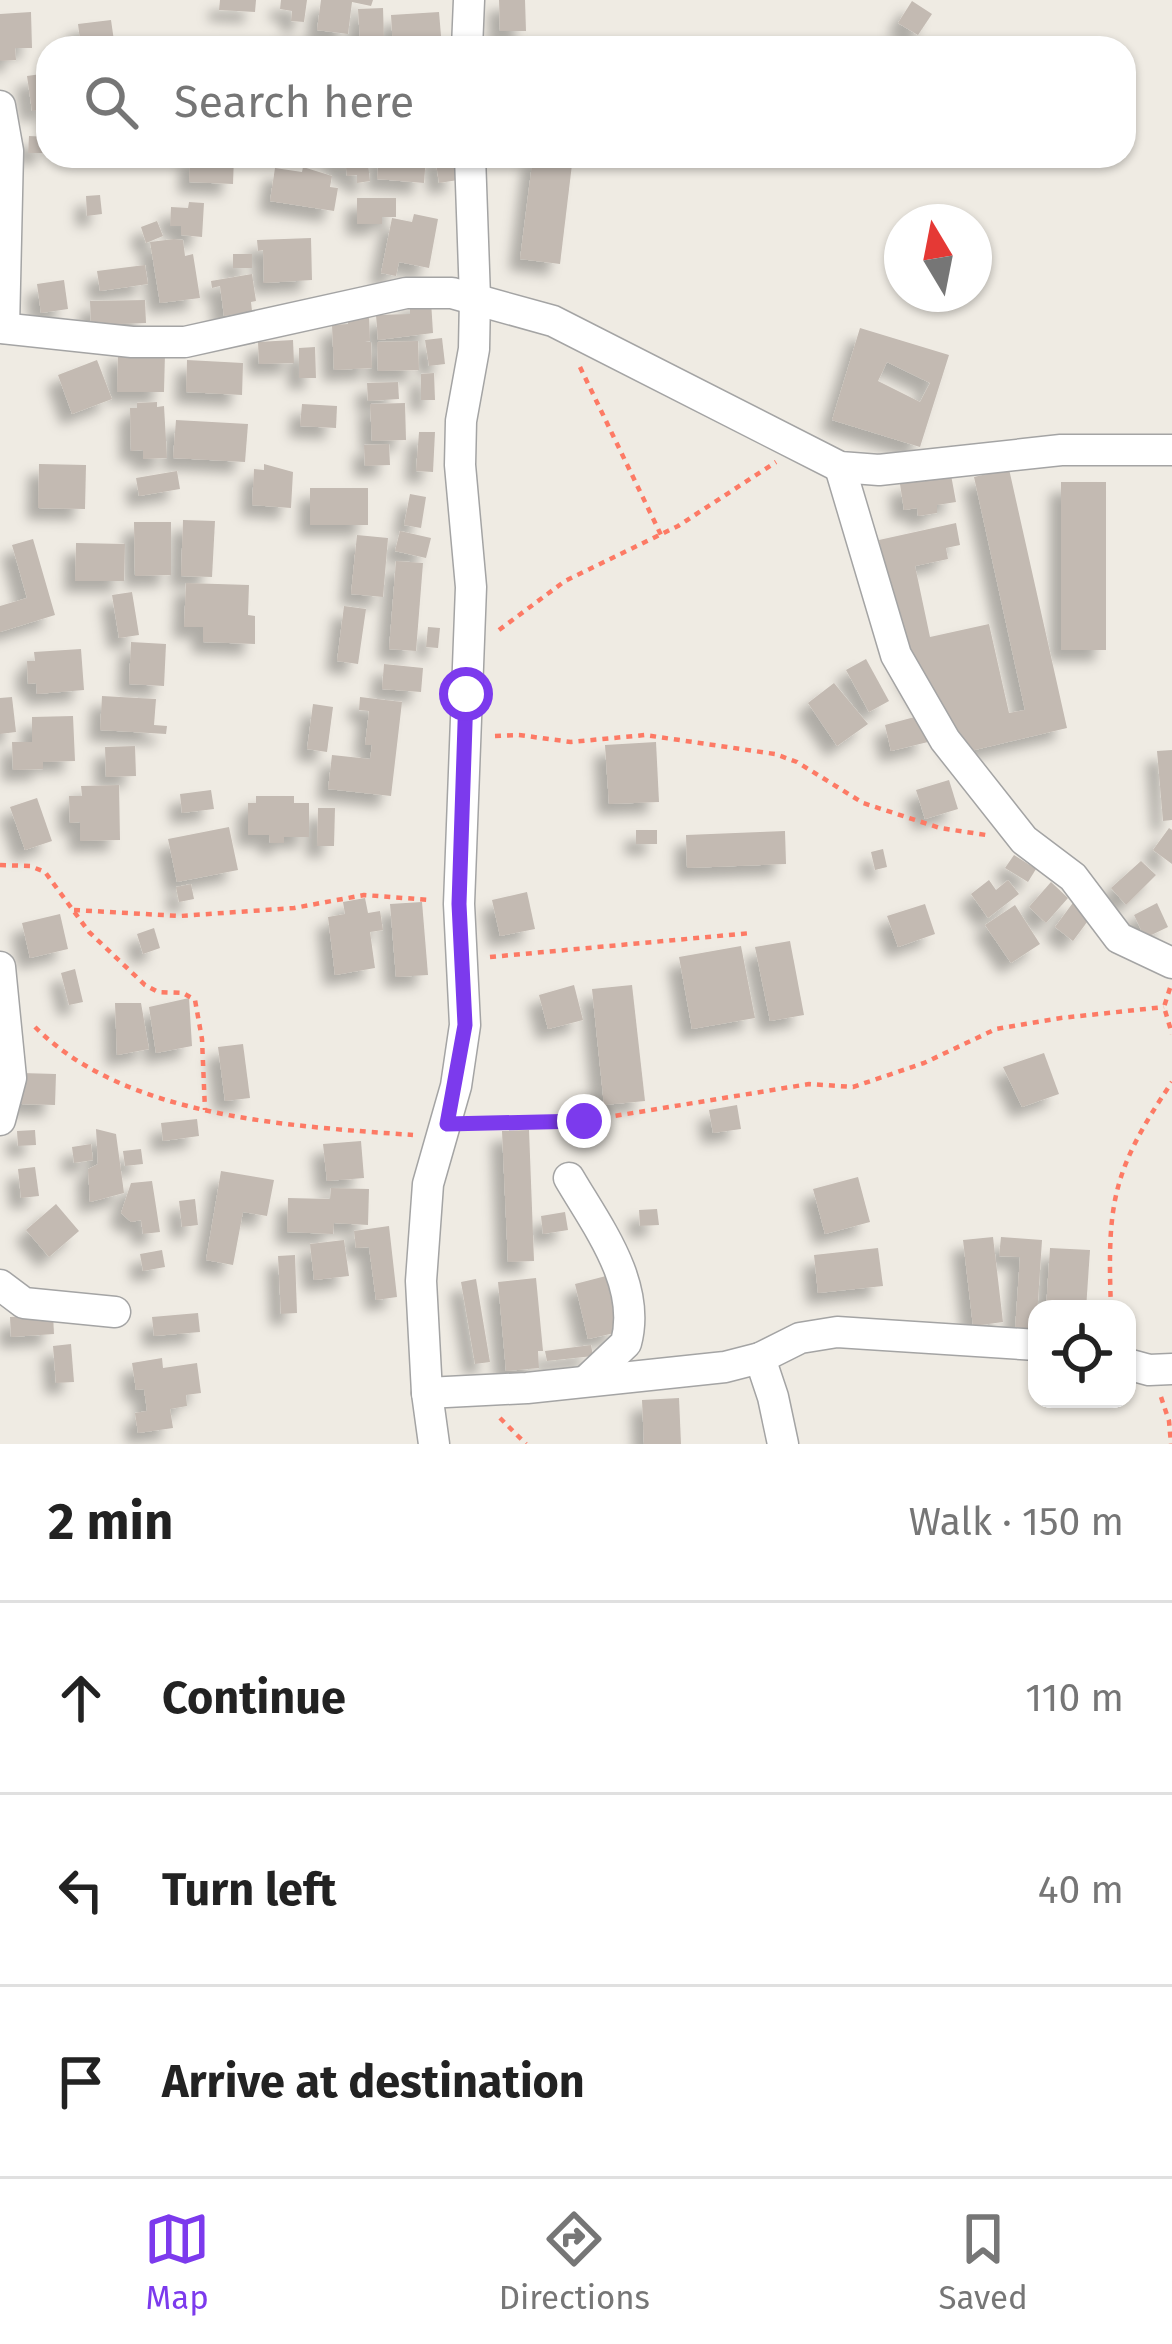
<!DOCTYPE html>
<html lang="en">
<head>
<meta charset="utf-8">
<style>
  :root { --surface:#fff; --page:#f2f2f2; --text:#222; --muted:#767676; --line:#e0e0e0; --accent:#7c3aed }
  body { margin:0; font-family:"Fira Sans",sans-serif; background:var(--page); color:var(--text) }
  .controls { position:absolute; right:36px; bottom:36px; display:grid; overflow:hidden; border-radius:24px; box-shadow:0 3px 9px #0004 }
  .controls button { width:108px; height:108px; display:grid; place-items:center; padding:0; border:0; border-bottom:3px solid var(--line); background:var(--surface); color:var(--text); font:60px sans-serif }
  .compass { position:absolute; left:884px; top:204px; width:108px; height:108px; border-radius:50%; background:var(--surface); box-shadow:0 3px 9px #0004; rotate:350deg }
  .stop { position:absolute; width:36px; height:36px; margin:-27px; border:9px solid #7c3aed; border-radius:50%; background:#fff }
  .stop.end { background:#7c3aed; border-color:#fff; box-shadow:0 3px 12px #0008 }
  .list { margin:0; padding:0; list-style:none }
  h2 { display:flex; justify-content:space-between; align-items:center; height:156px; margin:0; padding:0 48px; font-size:51px }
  h2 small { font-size:39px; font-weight:400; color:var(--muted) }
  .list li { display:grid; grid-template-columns:78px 1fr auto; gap:36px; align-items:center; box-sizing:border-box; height:192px; padding:0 48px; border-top:3px solid var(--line) }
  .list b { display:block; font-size:45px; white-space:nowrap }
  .list em { font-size:39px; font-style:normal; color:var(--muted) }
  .icon { flex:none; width:66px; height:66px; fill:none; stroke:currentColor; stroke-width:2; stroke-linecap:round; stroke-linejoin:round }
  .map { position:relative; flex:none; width:1172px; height:1444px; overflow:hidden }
  .search { position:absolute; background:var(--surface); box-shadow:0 3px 9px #0004; left:36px; right:36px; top:36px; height:132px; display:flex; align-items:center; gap:30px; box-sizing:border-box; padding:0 42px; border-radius:36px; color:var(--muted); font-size:45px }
  .sheet { height:732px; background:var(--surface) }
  nav { display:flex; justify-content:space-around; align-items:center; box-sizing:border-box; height:168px; border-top:3px solid var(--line); background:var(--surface); font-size:33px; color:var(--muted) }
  nav a { display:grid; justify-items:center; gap:6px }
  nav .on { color:var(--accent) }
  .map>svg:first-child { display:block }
  .building { fill:#c3bab2; fill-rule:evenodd; filter:url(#shadow) }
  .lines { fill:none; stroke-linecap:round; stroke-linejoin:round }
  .minor-casing { stroke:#a4a4a4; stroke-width:33 }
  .path { stroke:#fd7a65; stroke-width:4.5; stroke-dasharray:6 6; stroke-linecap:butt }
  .minor { stroke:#fff; stroke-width:30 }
  .route { stroke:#7c3aed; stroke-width:15 }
</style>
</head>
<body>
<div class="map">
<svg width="1172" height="1444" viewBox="0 0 1172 1444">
  <defs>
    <filter id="shadow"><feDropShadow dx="-11" dy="11" stdDeviation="6" flood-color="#0004"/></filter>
  </defs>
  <rect width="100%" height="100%" fill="#efebe3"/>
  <!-- building -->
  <g class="building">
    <polygon points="220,0 256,0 255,12 219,10"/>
    <polygon points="281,0 307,0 304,22 291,21 292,11 280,9"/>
    <polygon points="321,0 373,0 371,6 352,2 348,34 317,30"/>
    <polygon points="499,0 525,0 526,31 500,31"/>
    <polygon points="912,1 932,14 918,35 898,23"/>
    <polygon points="383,8 384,40 360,41 358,9"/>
    <polygon points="31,12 32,48 15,48 16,60 0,61 0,14"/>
    <polygon points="439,12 442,48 393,48 391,15"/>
    <polygon points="111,20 115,48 81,48 78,24"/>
    <polygon points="48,73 48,109 32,111 27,76"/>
    <polygon points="29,136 48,137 48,153 28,153"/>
    <polygon points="190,156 234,156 233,184 189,182"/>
    <polygon points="335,156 367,156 370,181 357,183 357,175 347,176 346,167 336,168"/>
    <polygon points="379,156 426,156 424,183 377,179"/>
    <polygon points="435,156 454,156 458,180 439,183"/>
    <polygon points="533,156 573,156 560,264 520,259"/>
    <polygon points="303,167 332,176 330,187 338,188 334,211 270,201 275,168 302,172"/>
    <polygon points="100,195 102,214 87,216 86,196"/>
    <polygon points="357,198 396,198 396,217 382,217 382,224 357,224"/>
    <polygon points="189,202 204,203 202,237 181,235 181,226 170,226 171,207 188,208"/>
    <polygon points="414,214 438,219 429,268 399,262 396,276 381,273 392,218 412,222"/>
    <polygon points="157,221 163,236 146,243 141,227"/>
    <polygon points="311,238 312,280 264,283 263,250 258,251 257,240"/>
    <polygon points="174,239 183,240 185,256 193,254 200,298 160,303 150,242"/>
    <rect x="233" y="254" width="19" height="14"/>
    <polygon points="145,265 148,284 100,291 97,271"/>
    <polygon points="252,274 256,301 251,302 252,311 224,316 220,286 212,288 211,281"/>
    <polygon points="64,280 68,309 41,313 37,284"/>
    <polygon points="145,300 146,323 91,325 90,301"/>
    <polygon points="431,301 433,333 378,340 376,315 410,314 410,302"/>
    <polygon points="369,315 370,341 365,342 371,342 372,368 334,370 332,325 348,324 347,316"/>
    <path d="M860,328L949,355L920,447L832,420ZM887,362L930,383L920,402L878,381Z"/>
    <polygon points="442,338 445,364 429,366 425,340"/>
    <polygon points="293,340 294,363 259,364 258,342"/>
    <polygon points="418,341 419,370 378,371 377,342"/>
    <polygon points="315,347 316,378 299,378 299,348"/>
    <polygon points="118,351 165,353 164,392 117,392"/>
    <polygon points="97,360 112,399 72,414 58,375"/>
    <polygon points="187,360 243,363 242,395 186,392"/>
    <polygon points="434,373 435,400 421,400 421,374"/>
    <polygon points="398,382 399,399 368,401 367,383"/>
    <polygon points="157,402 157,407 164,406 167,458 143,459 143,450 131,451 130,408 137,408 137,403"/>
    <polygon points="405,403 406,440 372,441 370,404"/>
    <polygon points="302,404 337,406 336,428 300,426"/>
    <polygon points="176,420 248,424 245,462 173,458"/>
    <polygon points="419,432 435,432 433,472 416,471"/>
    <polygon points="389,444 390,465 365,466 364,445"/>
    <polygon points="39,464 86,465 85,509 38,508"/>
    <polygon points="264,464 293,472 291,508 252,505 254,469 264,470"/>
    <polygon points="949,464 956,502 937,505 937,513 918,516 917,508 904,510 900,484 925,480"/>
    <polygon points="1009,469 1067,728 962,753 909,675 879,540 956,523 960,545 946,548 948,559 915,566 930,637 989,624 1009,713 1025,710 974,477"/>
    <polygon points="177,471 180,489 139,496 136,478"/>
    <rect x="1061" y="482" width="45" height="168"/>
    <rect x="310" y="488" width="58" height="37"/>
    <polygon points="410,494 426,497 421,528 404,525"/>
    <polygon points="183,520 215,521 212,577 181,576"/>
    <polygon points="134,522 171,522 171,575 135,576"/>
    <polygon points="400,531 431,538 426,558 395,551"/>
    <polygon points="357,535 388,538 383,597 351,594"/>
    <polygon points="33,539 55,615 0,632 0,606 27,598 12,545"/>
    <polygon points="76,543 125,544 124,581 75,581"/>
    <polygon points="396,561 423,563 416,651 389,649"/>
    <polygon points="186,583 249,585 248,615 255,616 255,644 203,642 203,627 184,627"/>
    <polygon points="132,592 139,635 119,638 112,595"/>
    <polygon points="344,606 366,609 358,664 337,661"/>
    <polygon points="428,627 440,628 438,648 426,647"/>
    <polygon points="131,642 166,644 164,686 129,684"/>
    <polygon points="81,649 84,690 37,694 36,683 28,684 27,661 35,661 34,652"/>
    <polygon points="866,659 889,701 869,712 846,670"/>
    <polygon points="384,664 423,668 421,692 382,689"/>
    <polygon points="834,683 868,724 837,746 808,703"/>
    <polygon points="102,696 156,699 154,725 167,726 166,734 100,730"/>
    <polygon points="12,697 16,732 0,734 0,698"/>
    <polygon points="360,697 402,702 391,796 328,789 332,755 370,759 372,745 365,745 369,711 359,710"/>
    <polygon points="313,704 333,707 327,752 307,749"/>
    <polygon points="922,715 928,742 891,751 885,725"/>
    <polygon points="73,716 75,761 43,762 43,769 13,770 12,742 32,742 32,717"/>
    <polygon points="656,742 659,802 609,804 605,745"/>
    <polygon points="135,746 136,776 106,777 105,747"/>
    <polygon points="1172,750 1172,820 1163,821 1157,751"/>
    <polygon points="949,780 958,809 925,819 916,790"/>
    <polygon points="119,785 120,840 80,841 80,822 70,823 69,796 82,796 81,786"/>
    <polygon points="211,790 214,809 182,813 180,794"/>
    <polygon points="256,796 294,796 294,803 309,803 309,837 284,837 284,843 270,843 269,835 248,835 248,803 256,803"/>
    <polygon points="37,798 52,841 25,850 10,807"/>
    <polygon points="318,808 335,808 334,846 317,846"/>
    <polygon points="229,827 238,870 177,882 168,839"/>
    <polygon points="1169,828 1172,830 1172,864 1153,850"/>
    <rect x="636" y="830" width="21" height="14"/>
    <polygon points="785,831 786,864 687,868 686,835"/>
    <polygon points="883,849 887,867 875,870 871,852"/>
    <polygon points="1014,855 1036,869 1028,882 1005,868"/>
    <polygon points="1141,861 1156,875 1126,905 1111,888"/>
    <polygon points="989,880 996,890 1008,880 1019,894 988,918 971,894"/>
    <polygon points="1051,882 1068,898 1046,923 1029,907"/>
    <polygon points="191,884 194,899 179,902 176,887"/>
    <polygon points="527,892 535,929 500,936 492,900"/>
    <polygon points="365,898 368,913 380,911 383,930 370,932 375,968 335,975 328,917 345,914 343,902"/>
    <polygon points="1075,900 1093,914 1073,941 1055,927"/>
    <polygon points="422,902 428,975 396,977 390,904"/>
    <polygon points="1157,903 1168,927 1145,938 1134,915"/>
    <polygon points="925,904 935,934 898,947 887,916"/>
    <polygon points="1015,905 1040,944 1011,963 985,925"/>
    <polygon points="60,914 68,949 30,958 22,923"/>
    <polygon points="154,928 160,948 143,954 137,934"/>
    <polygon points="790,941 804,1015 770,1021 755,947"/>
    <polygon points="741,946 755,1018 692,1029 679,957"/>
    <polygon points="75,969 83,1002 69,1005 61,973"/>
    <polygon points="574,985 583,1020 548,1029 539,995"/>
    <polygon points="632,985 645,1101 604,1105 592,989"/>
    <polygon points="189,998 192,1046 156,1053 149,1007"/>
    <polygon points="115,1003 141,1003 149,1049 117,1055"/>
    <polygon points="243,1044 250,1098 225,1101 218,1047"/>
    <polygon points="1044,1053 1059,1094 1022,1107 1003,1067"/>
    <polygon points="21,1073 56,1074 55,1105 21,1104"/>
    <polygon points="737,1105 741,1129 713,1133 709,1110"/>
    <polygon points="197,1119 199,1136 163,1141 161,1123"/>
    <polygon points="96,1129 116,1134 124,1193 90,1202 88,1169 98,1164"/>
    <polygon points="35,1130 36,1145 18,1146 17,1131"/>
    <polygon points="529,1130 534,1261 508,1262 502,1131"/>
    <polygon points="361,1141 364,1178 327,1181 323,1144"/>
    <polygon points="91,1144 93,1160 74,1163 72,1147"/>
    <polygon points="141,1149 143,1164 125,1166 123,1151"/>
    <polygon points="35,1167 39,1196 21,1198 18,1169"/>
    <polygon points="221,1171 274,1180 267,1216 243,1212 233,1265 206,1260"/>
    <polygon points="858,1177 870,1222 825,1234 813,1189"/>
    <polygon points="152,1181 160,1232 143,1234 141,1220 131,1222 121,1213 131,1183"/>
    <polygon points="331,1188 369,1189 368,1225 334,1223 333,1234 287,1232 288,1198 330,1199"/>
    <polygon points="195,1199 198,1225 182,1227 179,1201"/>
    <polygon points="56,1204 79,1231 49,1257 26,1230"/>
    <polygon points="657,1209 659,1225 640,1226 639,1210"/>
    <polygon points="565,1212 568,1230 543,1234 541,1216"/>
    <polygon points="389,1226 397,1297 376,1300 369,1247 356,1248 354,1231"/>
    <polygon points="993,1237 1003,1322 973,1326 963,1240"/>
    <polygon points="1001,1237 1042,1240 1036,1331 1015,1330 1020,1257 999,1256"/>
    <polygon points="344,1240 349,1276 314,1280 310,1244"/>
    <polygon points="878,1248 883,1286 818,1293 814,1255"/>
    <polygon points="1050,1248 1090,1250 1086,1309 1046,1309"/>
    <polygon points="162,1250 165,1267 143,1271 140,1254"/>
    <polygon points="295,1255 297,1313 281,1314 278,1256"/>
    <polygon points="606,1276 619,1332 588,1339 575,1284"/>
    <polygon points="536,1278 543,1351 538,1351 539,1368 506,1371 498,1282"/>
    <polygon points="476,1279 490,1362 475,1364 461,1282"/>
    <polygon points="198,1313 200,1332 154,1336 152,1317"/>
    <polygon points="53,1315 54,1334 11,1337 10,1317"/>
    <polygon points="71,1344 74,1382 56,1383 53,1346"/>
    <polygon points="591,1345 593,1356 547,1361 545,1351"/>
    <polygon points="162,1358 163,1368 197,1363 201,1393 186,1395 187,1406 170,1409 173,1428 138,1433 135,1413 147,1411 144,1389 136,1390 132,1363"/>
    <polygon points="679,1398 681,1444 644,1444 642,1400"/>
  </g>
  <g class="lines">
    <defs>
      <g id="minor">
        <polyline points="467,48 469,0"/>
        <polyline points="0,106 8,151 4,328"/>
        <polyline points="0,328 132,342 185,342 406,293 452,293 553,321 840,467 879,470 1061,450 1172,450"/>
        <polyline points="840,467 896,655 945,740 1024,840 1073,877 1119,938 1172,963"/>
        <polyline points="0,967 11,1078 0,1120"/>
        <path d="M569,1178C597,1226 642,1284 626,1343L586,1381"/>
        <polyline points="0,1285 24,1303 115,1312"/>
        <polyline points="760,1358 773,1397 783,1444"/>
        <polyline points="1127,1364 1149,1370 1172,1369"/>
        <polyline points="427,1393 527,1388 725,1367 760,1358 800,1338 837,1332 1037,1345"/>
        <polyline points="434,1444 427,1393 421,1281 428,1184 456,1086 465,1025 459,904 471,587 460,465 461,421 474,349 475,298 470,156"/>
      </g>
    </defs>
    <!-- minor casing -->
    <use href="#minor" class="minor-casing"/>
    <!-- path -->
    <g class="path">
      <polyline points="580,367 661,535"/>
      <polyline points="499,630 565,581 678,526 776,462"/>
      <polyline points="495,736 519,735 571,742 645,735 775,754 797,762 863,803 940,828 986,835"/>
      <polyline points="0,865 30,866 45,872 89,932 145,985 158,992 183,993 195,1000 202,1039 205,1110"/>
      <polyline points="74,910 180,916 294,908 364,895 430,900"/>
      <polyline points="490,957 751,933"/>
      <polyline points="1170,988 1164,1007 1172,1034"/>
      <path d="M35,1027C126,1118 290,1126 413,1135"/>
      <polyline points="472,1123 584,1121 809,1084 853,1087 924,1063 996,1029 1061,1018 1164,1007"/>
      <path d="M1111,1309C1107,1203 1112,1171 1172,1082"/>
      <polyline points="1161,1397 1169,1421 1171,1444"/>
      <polyline points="500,1418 526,1444"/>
    </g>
    <!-- minor -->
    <use href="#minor" class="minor"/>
  </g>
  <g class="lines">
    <!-- route -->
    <polyline class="route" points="466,694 459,904 465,1025 447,1124 584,1121"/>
  </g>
</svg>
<div class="controls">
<button><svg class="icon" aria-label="locate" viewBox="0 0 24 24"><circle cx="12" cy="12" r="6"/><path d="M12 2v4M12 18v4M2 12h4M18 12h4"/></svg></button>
</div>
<svg class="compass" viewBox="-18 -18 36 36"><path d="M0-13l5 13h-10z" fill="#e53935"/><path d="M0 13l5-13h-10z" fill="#767676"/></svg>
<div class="stop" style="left:466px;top:694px"></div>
<div class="stop end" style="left:584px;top:1121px"></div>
<div class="search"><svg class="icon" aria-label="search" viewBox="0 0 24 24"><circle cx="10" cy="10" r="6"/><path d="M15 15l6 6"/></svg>Search here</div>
</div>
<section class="sheet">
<h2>2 min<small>Walk · 150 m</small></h2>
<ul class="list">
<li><svg class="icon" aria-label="ahead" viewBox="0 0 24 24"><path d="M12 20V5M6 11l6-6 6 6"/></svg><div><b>Continue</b></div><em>110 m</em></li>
<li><svg class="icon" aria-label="left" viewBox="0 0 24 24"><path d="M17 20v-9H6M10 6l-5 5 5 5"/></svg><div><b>Turn left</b></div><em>40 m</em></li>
<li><svg class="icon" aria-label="arrive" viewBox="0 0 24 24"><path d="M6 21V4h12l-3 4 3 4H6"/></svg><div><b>Arrive at destination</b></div></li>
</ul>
</section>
<nav>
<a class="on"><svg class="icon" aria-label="map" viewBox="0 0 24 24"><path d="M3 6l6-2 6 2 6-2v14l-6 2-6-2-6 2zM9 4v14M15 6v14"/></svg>Map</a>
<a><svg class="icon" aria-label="directions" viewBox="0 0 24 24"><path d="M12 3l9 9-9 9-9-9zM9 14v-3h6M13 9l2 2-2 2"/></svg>Directions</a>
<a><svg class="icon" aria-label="saved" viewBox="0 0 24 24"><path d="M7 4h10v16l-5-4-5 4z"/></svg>Saved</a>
</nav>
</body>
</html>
